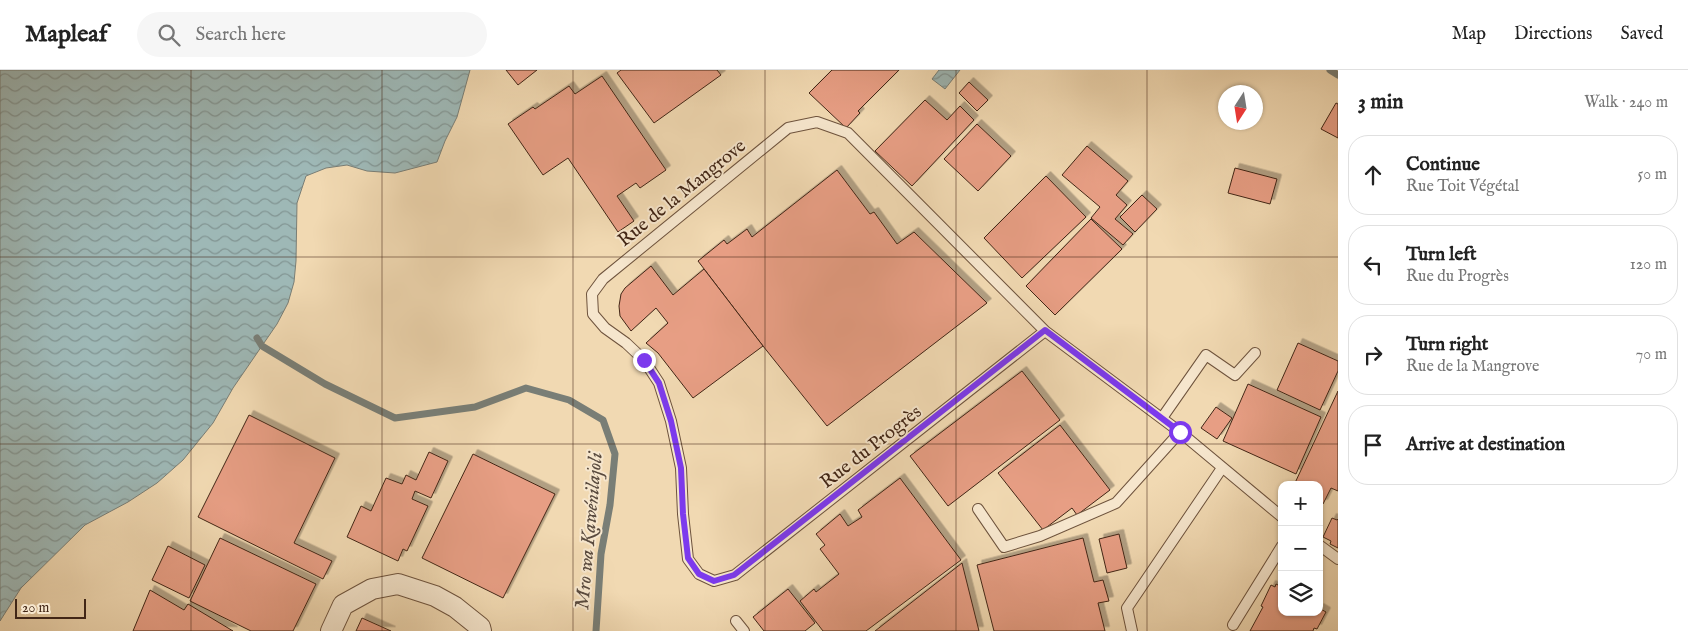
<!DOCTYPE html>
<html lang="en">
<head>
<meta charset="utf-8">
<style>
  :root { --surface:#fff; --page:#f6f6f6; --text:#222; --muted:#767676; --line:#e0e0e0 }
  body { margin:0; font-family:"IM FELL English",serif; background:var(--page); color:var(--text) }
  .controls { position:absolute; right:15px; bottom:15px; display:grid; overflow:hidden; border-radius:10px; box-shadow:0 1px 4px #0004 }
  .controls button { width:45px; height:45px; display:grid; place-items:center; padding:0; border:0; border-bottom:1px solid var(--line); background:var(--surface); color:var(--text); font:25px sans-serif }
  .compass { position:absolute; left:1218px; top:15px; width:45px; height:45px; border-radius:50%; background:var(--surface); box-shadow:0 1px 4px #0004; rotate:192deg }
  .scale { position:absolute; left:15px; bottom:12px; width:71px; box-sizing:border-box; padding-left:5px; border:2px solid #422616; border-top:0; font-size:14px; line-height:18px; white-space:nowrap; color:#422616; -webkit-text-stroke:4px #f6e6cd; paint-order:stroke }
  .stop { position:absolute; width:15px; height:15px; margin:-11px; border:4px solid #7c3aed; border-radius:50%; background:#fff }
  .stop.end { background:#7c3aed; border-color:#fff; box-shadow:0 1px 5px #0008 }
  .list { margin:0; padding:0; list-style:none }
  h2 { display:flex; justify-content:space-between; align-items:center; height:65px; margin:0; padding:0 20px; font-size:21px }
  h2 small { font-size:16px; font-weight:400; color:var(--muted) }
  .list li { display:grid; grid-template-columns:32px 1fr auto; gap:15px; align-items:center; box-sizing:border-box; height:80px; margin:0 10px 10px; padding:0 10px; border:1px solid var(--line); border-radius:20px }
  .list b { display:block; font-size:19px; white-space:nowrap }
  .list p { margin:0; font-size:16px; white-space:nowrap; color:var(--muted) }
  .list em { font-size:16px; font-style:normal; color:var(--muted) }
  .icon { flex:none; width:28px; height:28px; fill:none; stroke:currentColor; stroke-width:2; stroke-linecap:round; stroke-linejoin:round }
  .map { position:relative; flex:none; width:1338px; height:561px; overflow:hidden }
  header { display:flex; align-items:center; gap:30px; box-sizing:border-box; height:70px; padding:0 25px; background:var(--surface); border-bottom:1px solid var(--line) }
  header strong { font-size:24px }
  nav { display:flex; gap:28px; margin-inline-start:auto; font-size:18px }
  .search { width:350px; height:45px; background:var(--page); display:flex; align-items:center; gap:12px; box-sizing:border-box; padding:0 18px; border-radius:28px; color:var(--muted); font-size:19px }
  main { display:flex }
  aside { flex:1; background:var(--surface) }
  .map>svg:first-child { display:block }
  .water { fill:url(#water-waves); stroke:#797e76 }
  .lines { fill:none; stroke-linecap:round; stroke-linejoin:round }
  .stream { stroke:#797e76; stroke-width:7 }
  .building { fill:#e79e84; stroke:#422616; filter:url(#shadow) }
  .lane-casing { stroke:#6e533d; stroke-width:12 }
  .street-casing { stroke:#6e533d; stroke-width:22 }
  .lane { stroke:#f6e6cd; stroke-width:10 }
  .street { stroke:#f6e6cd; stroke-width:20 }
  .route { stroke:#7c3aed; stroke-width:6 }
  .grid { fill:none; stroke:#422616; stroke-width:1; stroke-opacity:0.55 }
  .labels { text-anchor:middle; stroke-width:4; stroke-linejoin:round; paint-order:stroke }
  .street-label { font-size:19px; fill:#422616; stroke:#f6e6cd }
  .water-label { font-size:20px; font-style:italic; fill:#594a3e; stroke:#f6e6cd }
</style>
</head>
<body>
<header>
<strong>Mapleaf</strong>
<div class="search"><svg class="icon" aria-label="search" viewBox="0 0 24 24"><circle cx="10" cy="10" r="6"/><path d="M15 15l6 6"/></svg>Search here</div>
<nav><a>Map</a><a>Directions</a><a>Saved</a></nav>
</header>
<main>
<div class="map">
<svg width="1338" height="561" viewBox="0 0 1338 561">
  <defs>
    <pattern id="water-waves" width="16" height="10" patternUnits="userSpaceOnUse" patternTransform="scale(1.25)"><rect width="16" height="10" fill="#9eb8b6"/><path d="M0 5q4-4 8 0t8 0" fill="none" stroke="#829593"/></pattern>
    <filter id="shadow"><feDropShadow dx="4.5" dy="-4.5" stdDeviation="0" flood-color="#0004"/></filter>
  </defs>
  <rect width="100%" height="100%" fill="#f1d9b2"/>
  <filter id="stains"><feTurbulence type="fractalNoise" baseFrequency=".004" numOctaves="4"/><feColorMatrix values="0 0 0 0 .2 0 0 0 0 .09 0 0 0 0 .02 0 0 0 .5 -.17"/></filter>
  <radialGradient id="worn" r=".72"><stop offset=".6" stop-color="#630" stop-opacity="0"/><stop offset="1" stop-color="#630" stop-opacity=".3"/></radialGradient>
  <!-- water -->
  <g class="water">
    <polygon points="0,0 470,0 457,47 445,71 437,92 395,103 367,101 347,95 326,98 306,106 297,133 296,191 294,212 288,233 277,254 233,318 213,353 183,390 157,413 128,432 85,455 21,518 0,551"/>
    <polygon points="939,0 960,0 945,19 932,9"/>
  </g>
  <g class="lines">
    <!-- stream -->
    <g class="stream">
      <polyline points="1330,0 1338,5"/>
      <polyline points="257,268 262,276 325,314 395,348 475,337 526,318 569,330 603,350 615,384 610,435 601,484 596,561"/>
    </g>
  </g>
  <!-- building -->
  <g class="building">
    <polygon points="506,0 537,0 518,15"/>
    <polygon points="621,0 717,0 721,5 654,53 617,3"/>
    <polygon points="832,0 899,0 858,41 860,43 846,58 809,23"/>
    <polygon points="602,6 666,100 640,118 636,113 617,126 634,151 618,162 568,88 543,105 508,54 533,37 535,39 569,16 575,24"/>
    <polygon points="969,12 988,30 977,41 959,23"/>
    <polygon points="925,30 947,50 960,36 974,50 912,116 875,81"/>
    <polygon points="1336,33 1338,34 1338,68 1321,59"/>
    <polygon points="977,54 1011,86 978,121 944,89"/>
    <polygon points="1087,76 1128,111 1116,125 1127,135 1115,149 1133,164 1123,175 1091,148 1100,137 1062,105"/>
    <polygon points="1235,98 1277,109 1270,134 1228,123"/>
    <polygon points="837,100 870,144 874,142 897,174 914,162 987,233 827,356 763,276 698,191 724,170 727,174 747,159 752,167"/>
    <polygon points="1046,106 1086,147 1022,208 984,168"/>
    <polygon points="1142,125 1157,139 1135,162 1120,147"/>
    <polygon points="1091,149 1122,179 1055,245 1026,216"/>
    <polygon points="651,196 673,225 704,199 763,276 693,328 658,283 646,273 668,253 656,238 631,261 620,246 619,236 621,224 625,218"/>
    <polygon points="1298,273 1338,291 1338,301 1320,340 1277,320"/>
    <polygon points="1022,301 1060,350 948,436 910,386"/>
    <polygon points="1248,314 1321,347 1296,404 1223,371"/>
    <polygon points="1338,321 1338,421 1331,418 1323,434 1319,433 1319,415 1294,415"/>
    <polygon points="1216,337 1232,348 1217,369 1201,358"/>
    <polygon points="249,345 335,388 294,473 332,491 323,509 198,447"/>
    <polygon points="1060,355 1110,420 1077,445 1072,438 1043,460 998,403"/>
    <polygon points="429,382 448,391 431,428 415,421 412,429 428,436 407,481 403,479 398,491 347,467 361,436 371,441 386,408 402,414 406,405 416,410"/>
    <polygon points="473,384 555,424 503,528 422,488"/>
    <polygon points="900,408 961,490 866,561 823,561 800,531 814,519 816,522 839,504 820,479 825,475 816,464 840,444 848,456 862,447 858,440"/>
    <polygon points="1332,448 1337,450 1338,449 1338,478 1330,474 1331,471 1323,467"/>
    <polygon points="1119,464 1127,498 1107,503 1099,469"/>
    <polygon points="220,468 316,514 293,561 251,561 190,531"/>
    <polygon points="1083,468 1094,512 1103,510 1109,531 1098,533 1105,561 994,561 977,495"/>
    <polygon points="168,476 205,495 189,528 152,510"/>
    <polygon points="962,493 979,561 875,561"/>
    <polygon points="1276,514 1282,517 1282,542 1319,542 1319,538 1326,542 1317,559 1314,558 1313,561 1250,561 1263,537 1261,536 1271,515 1275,517"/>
    <polygon points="788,519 815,553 805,561 764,561 753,547"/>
    <polygon points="150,520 184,540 188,534 233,561 133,561"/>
    <polygon points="362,548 391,561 356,561"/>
  </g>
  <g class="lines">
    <defs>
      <g id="lane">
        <polyline points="1045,261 735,505 714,511 699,504 688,489 683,444 681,398 671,351 659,313 644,290 626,273 605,258 593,244 592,224 603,209 788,58 817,52 848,63 1045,261 1180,362 1282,447"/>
        <polyline points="1162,348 1206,285 1235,305 1255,283"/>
        <polyline points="978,439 1004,477 1040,466 1116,433 1180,362"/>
        <polyline points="1319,475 1338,489"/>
        <polyline points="736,551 744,561"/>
        <polyline points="1233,555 1282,476"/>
        <polyline points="1132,561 1127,538 1222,398"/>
      </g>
      <polyline id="street" points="331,561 343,535 372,519 398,514 435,526 455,537 480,557 481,561"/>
    </defs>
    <!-- lane casing -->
    <use href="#lane" class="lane-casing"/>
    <!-- street casing -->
    <use href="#street" class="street-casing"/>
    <!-- lane -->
    <use href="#lane" class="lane"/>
    <!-- street -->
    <use href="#street" class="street"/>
  </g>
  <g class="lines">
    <!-- route -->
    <polyline class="route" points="644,290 659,313 671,351 681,398 683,444 688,488 699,504 714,511 734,505 1045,260 1180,362"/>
  </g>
  <!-- grid -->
  <path class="grid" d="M191,0V561M382,0V561M573,0V561M765,0V561M956,0V561M1147,0V561M0,187H1338M0,374H1338"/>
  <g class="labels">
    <!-- street labels -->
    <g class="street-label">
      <text transform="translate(681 122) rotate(-39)" y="7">Rue de la Mangrove</text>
      <text transform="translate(870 376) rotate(-38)" y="7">Rue du Progrès</text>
    </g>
    <!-- water labels -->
    <g class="water-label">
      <text transform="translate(588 461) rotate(-85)" y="7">Mro wa Kawénilajoli</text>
    </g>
  </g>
  <rect width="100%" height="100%" filter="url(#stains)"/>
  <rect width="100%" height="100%" fill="url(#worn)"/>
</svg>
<div class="controls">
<button>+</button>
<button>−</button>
<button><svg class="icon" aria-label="layers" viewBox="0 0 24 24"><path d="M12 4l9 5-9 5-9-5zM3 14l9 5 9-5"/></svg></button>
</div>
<svg class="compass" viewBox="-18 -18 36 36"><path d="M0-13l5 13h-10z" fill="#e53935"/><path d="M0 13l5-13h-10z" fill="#767676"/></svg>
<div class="scale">20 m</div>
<div class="stop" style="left:1180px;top:362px"></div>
<div class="stop end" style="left:644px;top:290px"></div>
</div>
<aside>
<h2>3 min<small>Walk · 240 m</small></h2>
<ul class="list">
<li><svg class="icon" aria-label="ahead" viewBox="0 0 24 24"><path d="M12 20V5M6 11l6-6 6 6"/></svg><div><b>Continue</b><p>Rue Toit Végétal</p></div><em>50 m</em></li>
<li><svg class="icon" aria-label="left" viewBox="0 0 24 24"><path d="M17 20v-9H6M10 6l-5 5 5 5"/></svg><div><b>Turn left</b><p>Rue du Progrès</p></div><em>120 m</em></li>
<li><svg class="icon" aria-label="right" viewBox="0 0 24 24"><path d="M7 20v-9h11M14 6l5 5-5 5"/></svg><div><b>Turn right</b><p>Rue de la Mangrove</p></div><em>70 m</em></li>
<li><svg class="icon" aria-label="arrive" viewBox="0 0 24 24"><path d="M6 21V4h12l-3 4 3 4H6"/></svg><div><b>Arrive at destination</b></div></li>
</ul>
</aside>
</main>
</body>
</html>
